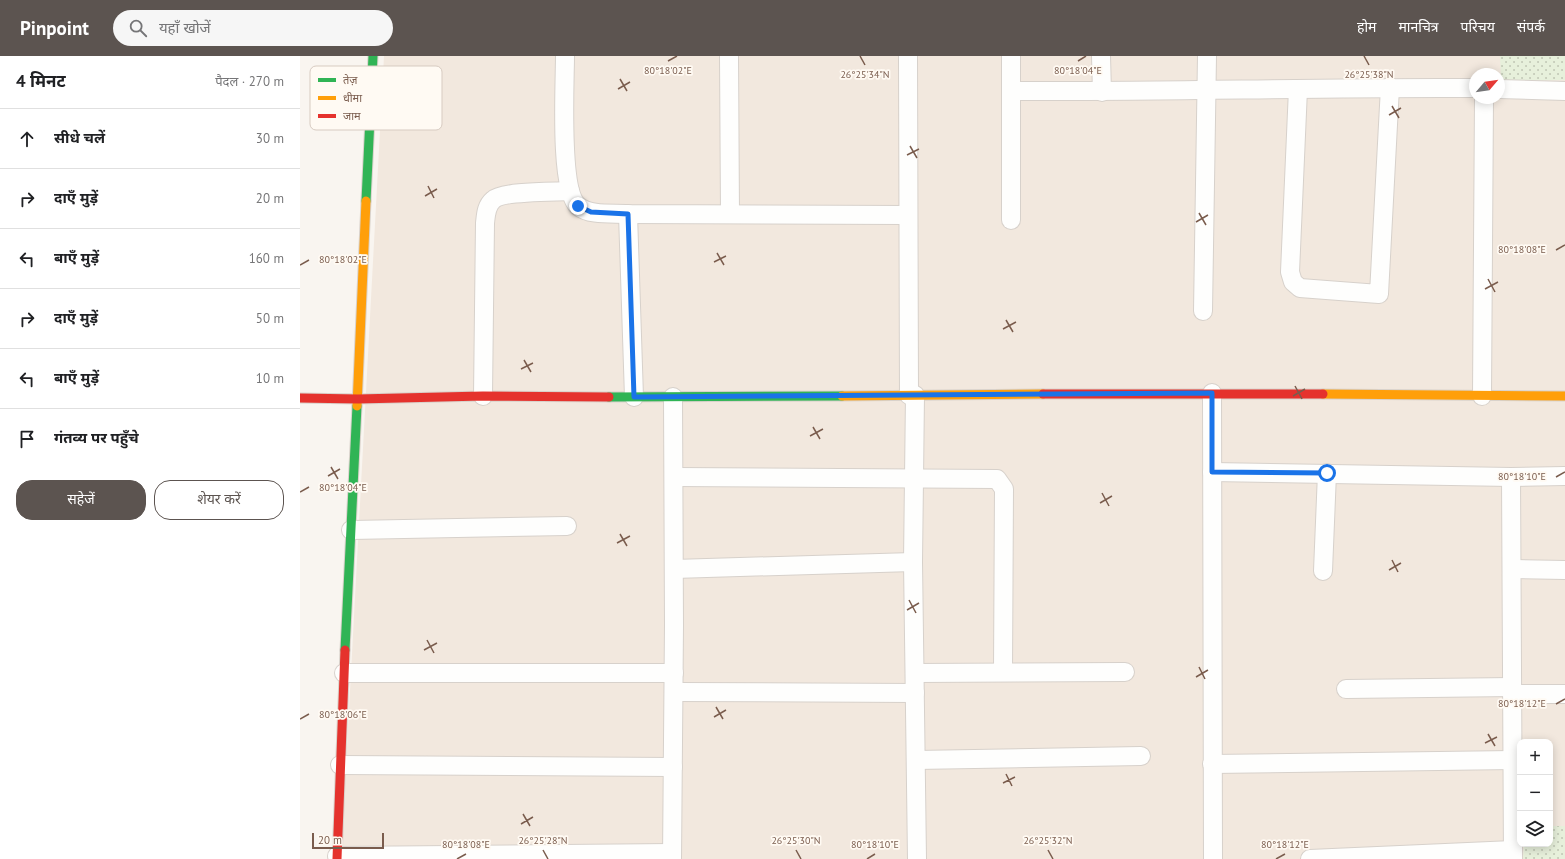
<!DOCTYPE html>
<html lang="hi">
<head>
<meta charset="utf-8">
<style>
  :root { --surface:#fff; --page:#f6f6f6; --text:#202124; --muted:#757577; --line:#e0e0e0; --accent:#5c5450 }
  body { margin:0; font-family:"PT Sans","Noto Sans Devanagari",sans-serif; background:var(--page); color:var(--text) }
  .controls { position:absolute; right:12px; bottom:12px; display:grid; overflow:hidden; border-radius:8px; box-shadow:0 2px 10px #0003 }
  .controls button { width:36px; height:36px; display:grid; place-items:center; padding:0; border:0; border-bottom:1px solid var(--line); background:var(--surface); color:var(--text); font:20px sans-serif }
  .compass { position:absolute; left:1169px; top:12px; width:36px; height:36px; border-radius:50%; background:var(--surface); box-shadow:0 2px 10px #0003; rotate:61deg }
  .scale { position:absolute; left:12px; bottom:10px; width:72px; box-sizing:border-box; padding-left:4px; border:2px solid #7a5c4d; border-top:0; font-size:11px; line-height:14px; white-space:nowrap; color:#7a5c4d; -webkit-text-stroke:3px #fffaf3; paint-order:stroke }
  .stop { position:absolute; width:12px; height:12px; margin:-9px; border:3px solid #1a73e8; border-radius:50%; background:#fff }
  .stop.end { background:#1a73e8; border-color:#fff; box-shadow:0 1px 4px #0008 }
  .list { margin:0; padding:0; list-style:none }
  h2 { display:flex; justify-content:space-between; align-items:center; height:52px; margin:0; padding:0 16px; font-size:17px }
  h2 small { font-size:13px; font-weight:400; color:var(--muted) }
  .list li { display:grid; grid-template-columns:26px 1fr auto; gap:12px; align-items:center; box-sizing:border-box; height:60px; padding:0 16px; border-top:1px solid var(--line) }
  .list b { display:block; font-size:15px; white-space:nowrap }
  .list em { font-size:13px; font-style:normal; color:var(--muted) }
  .actions { display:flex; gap:8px; padding:12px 16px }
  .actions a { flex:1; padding:9px 0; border:1px solid var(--accent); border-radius:16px; text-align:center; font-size:14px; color:var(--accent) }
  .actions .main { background:var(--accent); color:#fff }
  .icon { flex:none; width:22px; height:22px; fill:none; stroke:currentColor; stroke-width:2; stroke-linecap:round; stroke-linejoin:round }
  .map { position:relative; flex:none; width:1265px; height:803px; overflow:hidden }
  header { display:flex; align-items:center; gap:24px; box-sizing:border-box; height:56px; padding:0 20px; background:var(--accent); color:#fff }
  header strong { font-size:19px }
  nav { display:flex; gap:22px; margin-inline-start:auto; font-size:14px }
  .search { width:280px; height:36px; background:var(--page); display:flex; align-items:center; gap:10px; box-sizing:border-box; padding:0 14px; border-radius:22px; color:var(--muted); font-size:15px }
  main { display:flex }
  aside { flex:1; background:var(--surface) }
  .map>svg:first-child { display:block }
  .residential { fill:#f2e8de; fill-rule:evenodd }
  .park { fill:url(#park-dots) }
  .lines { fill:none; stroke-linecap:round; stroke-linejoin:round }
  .street-casing { stroke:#d7d1cb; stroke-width:20 }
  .fast-casing { stroke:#d9d2cb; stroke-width:11 }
  .slow-casing { stroke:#d9d2cb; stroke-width:11 }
  .jam-casing { stroke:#d9d2cb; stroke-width:11 }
  .street { stroke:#fefefd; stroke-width:18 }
  .fast { stroke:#30b455; stroke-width:9 }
  .slow { stroke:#ff9f0a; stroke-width:9 }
  .jam { stroke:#e5322d; stroke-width:9 }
  .route { stroke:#1a73e8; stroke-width:5 }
  .ticks { fill:none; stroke:#7a5c4d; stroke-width:1.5 }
  .key { fill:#fffaf3; stroke:#d7cbc1; stroke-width:1 }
  .key-label { font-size:11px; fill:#7a5c4d }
  .ticks-label { font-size:10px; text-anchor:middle; fill:#7a5c4d; stroke:#fffaf3; stroke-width:3.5; stroke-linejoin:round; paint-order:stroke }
</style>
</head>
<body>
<header>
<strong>Pinpoint</strong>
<div class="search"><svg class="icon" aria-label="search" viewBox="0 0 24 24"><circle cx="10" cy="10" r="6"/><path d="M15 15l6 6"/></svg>यहाँ खोजें</div>
<nav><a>होम</a><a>मानचित्र</a><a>परिचय</a><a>संपर्क</a></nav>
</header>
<main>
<aside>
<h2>4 मिनट<small>पैदल · 270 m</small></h2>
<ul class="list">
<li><svg class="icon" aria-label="ahead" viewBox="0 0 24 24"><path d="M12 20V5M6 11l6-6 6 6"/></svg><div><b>सीधे चलें</b></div><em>30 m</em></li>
<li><svg class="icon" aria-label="right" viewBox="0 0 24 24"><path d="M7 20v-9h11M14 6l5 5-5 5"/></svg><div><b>दाएँ मुड़ें</b></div><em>20 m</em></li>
<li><svg class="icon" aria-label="left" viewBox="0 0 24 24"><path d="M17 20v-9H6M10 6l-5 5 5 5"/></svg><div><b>बाएँ मुड़ें</b></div><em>160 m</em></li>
<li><svg class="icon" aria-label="right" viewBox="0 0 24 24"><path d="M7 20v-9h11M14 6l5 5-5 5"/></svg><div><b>दाएँ मुड़ें</b></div><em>50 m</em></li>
<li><svg class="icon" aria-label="left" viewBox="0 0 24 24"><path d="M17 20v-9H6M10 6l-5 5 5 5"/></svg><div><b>बाएँ मुड़ें</b></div><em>10 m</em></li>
<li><svg class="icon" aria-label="arrive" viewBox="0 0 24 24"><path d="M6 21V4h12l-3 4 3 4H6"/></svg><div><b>गंतव्य पर पहुँचे</b></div></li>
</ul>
<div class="actions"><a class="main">सहेजें</a><a>शेयर करें</a></div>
</aside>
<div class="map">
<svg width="1265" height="803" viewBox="0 0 1265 803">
  <defs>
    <pattern id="park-dots" width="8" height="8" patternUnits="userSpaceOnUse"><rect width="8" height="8" fill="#e7f0db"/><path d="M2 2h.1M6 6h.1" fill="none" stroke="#c0c6b4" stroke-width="1.8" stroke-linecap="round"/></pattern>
  </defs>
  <rect width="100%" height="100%" fill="#f9f5f0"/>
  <!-- residential -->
  <path class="residential" d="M84,0H1265V803H41ZM1175,18H1199V42H1175ZM1220,686H1250V788H1220Z"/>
  <!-- park -->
  <g class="park">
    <polygon points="1200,0 1265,0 1265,24 1201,25"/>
    <polygon points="1250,770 1265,770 1265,803 1223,803 1224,788 1250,788"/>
  </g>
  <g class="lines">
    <defs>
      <g id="street">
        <path d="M265,0C265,27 259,134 278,150C290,160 312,157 328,158L608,159"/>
        <polyline points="429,0 430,158"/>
        <polyline points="608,0 609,339"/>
        <polyline points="801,0 802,36"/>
        <polyline points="998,33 990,216 993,226 1000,232 1079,238 1090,31"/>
        <polyline points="1199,33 1265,35"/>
        <path d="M712,35C866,36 1020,31 1175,32"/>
        <polyline points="328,158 334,341"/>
        <polyline points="711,164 711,0"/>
        <polyline points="903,255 907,0"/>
        <polyline points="912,337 913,803"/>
        <polyline points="615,339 613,506 617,803"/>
        <path d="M183,340L185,167C186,159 186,150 193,144C202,135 255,136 270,135"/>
        <polyline points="1182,340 1184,42"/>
        <polyline points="912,416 1211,421 1265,420"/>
        <polyline points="374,421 697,423 704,433 703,616"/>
        <polyline points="1211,421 1213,803"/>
        <polyline points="51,474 267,470"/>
        <polyline points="374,513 613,506"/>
        <polyline points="1212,513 1265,514"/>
        <polyline points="1023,515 1027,417"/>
        <polyline points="44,617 374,617"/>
        <polyline points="615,617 825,616"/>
        <polyline points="1046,633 1212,631"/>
        <polyline points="374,636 615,637"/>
        <polyline points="1212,638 1265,638"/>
        <polyline points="616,704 841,700"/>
        <polyline points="912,708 1213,704"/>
        <polyline points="40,709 373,711"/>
        <polyline points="37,800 372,797"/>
        <polyline points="372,803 374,569 373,341"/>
        <polyline points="1010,803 1213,794"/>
      </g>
      <g id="fast">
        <polyline points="66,145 73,0"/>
        <polyline points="309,341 542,340"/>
        <polyline points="45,594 57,350"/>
      </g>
      <g id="slow">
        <polyline points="1023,338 1265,340"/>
        <polyline points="542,340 743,338"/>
        <polyline points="57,350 66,145"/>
      </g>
      <g id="jam">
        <polyline points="743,338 1023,338"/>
        <polyline points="0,342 58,343 183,340 309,341"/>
        <polyline points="37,803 45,594"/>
      </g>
    </defs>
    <!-- street casing -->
    <use href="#street" class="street-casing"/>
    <!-- fast casing -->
    <use href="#fast" class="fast-casing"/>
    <!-- slow casing -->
    <use href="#slow" class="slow-casing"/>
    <!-- jam casing -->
    <use href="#jam" class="jam-casing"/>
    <!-- street -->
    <use href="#street" class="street"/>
    <!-- fast -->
    <use href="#fast" class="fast"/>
    <!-- slow -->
    <use href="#slow" class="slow"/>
    <!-- jam -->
    <use href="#jam" class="jam"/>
  </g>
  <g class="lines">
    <!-- route -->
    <polyline class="route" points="278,150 291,156 328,158 334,341 912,337 912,416 1027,417"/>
  </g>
  <!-- ticks -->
  <path class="ticks" d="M560,0L565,9M1064,0L1069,9M368,5L377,0M778,5L786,0M320,23L327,35M318,33L330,26M1092,50L1099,62M1089,59L1101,52M610,90L617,102M607,99L619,93M128,130L134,142M125,140L137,133M899,157L906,169M896,166L908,159M1256,194L1265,189M417,197L424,209M414,206L426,200M0,209L9,204M1188,223L1195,236M1185,233L1198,226M706,264L713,276M703,273L716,266M224,304L231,316M221,313L233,307M995,330L1002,343M993,340L1005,333M513,371L520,383M510,380L523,373M31,411L38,423M28,420L40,413M1256,421L1265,416M0,436L9,431M802,437L809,450M800,447L812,440M320,478L327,490M317,487L330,480M1092,504L1098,516M1089,514L1101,507M609,544L616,557M607,554L619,547M127,584L134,597M124,594L137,587M899,611L905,623M896,621L908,614M1256,648L1265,643M416,651L423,663M414,661L426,654M0,663L9,658M1188,678L1195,690M1185,687L1197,681M706,718L712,730M703,727L715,721M223,758L230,770M221,768L233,761M243,794L248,803M496,794L501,803M748,794L753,803M157,803L166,798M567,803L575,798M976,803L985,798"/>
  <!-- legend -->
  <rect x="10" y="10" width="132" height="64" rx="6" class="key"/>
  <rect x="18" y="22" width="18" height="4" fill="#30b455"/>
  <rect x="18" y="40" width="18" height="4" fill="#ff9f0a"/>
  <rect x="18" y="58" width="18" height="4" fill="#e5322d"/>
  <g class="key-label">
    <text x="43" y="28">तेज़</text>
    <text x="43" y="46">धीमा</text>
    <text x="43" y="64">जाम</text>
  </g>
  <g class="ticks-label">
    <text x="368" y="18">80°18'02"E</text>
    <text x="778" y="18">80°18'04"E</text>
    <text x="565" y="22">26°25'34"N</text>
    <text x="1069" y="22">26°25'38"N</text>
    <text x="1222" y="197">80°18'08"E</text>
    <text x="43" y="207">80°18'02"E</text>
    <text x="1222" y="424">80°18'10"E</text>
    <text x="43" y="435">80°18'04"E</text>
    <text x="1222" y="651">80°18'12"E</text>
    <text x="43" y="662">80°18'06"E</text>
    <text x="243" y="788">26°25'28"N</text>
    <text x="496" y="788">26°25'30"N</text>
    <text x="748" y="788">26°25'32"N</text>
    <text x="166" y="792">80°18'08"E</text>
    <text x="575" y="792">80°18'10"E</text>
    <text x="985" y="792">80°18'12"E</text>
  </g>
</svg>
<div class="controls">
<button>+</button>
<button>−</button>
<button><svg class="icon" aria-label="layers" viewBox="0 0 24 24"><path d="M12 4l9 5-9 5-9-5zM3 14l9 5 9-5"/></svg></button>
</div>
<svg class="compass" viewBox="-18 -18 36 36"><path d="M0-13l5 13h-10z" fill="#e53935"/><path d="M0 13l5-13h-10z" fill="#757577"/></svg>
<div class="scale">20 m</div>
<div class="stop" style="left:1027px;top:417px"></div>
<div class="stop end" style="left:278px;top:150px"></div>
</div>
</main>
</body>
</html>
